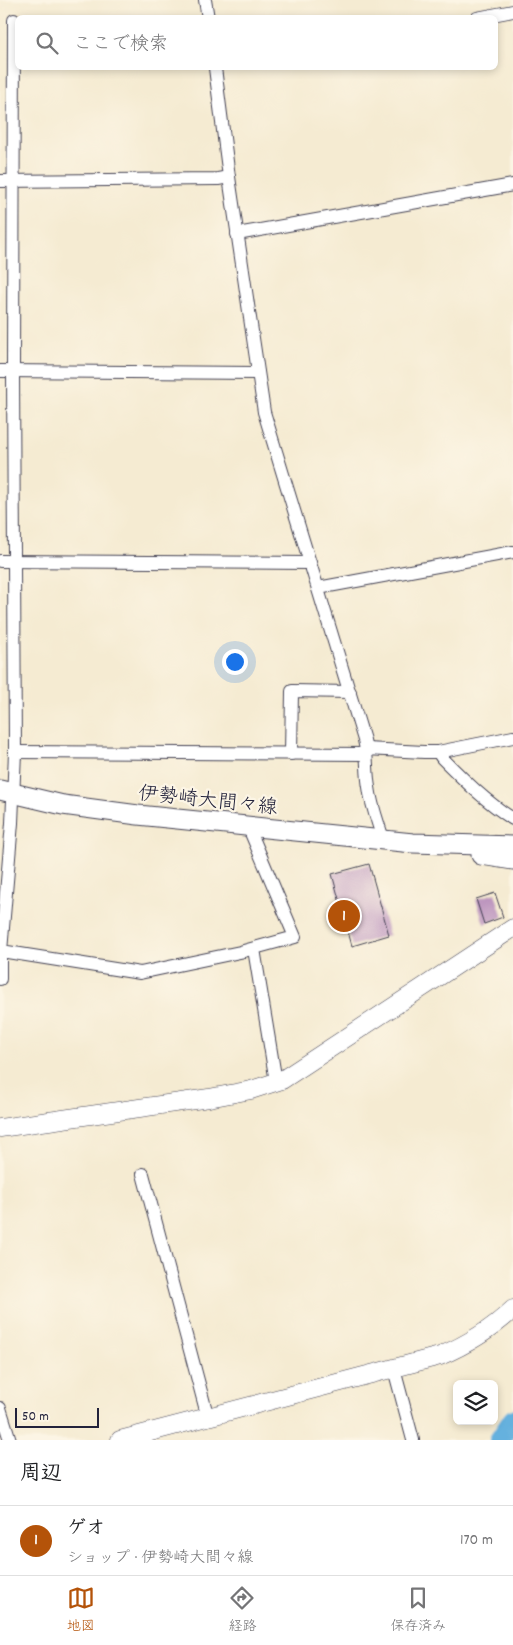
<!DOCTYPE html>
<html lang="ja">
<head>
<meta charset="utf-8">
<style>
  :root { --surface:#fff; --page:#f6f6f6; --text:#202124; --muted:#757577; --line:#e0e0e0; --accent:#b45309 }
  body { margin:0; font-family:Dekko,"Klee One",sans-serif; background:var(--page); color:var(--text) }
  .controls { position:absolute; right:15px; bottom:15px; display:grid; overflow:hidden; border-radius:8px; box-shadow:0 2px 8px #0003 }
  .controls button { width:45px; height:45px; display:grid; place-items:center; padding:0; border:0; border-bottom:1px solid var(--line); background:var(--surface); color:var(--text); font:25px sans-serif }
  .scale { position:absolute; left:15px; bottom:12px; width:84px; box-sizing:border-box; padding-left:5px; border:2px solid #22223b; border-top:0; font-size:14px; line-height:18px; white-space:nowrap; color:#22223b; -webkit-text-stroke:4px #fcf5e5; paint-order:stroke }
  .you { position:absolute; left:234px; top:661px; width:18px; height:18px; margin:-12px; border:4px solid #fff; border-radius:50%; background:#1a73e8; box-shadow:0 0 0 8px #1a73e833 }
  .badge { display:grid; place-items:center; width:32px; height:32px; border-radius:50%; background:var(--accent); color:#fff; font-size:16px; font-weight:700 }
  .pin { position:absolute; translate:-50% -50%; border:2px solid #fff; box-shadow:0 1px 5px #0006 }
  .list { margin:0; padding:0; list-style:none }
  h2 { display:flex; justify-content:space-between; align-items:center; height:65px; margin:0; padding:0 20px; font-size:21px }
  h2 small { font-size:16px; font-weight:400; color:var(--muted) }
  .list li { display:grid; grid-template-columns:32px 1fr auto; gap:15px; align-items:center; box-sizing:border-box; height:70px; padding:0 20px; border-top:1px solid var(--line) }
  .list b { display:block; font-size:19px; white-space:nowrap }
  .list p { margin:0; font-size:16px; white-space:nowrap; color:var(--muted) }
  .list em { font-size:16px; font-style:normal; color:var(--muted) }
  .icon { flex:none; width:28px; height:28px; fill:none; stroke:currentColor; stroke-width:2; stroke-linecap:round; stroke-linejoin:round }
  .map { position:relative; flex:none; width:513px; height:1440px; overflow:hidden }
  .search { position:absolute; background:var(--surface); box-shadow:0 2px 8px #0003; left:15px; right:15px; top:15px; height:55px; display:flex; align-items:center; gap:12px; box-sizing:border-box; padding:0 18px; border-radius:8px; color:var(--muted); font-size:19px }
  .sheet { height:135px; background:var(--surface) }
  nav { display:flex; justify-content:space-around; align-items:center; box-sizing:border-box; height:70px; border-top:1px solid var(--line); background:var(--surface); font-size:14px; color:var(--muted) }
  nav a { display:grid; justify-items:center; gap:2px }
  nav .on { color:var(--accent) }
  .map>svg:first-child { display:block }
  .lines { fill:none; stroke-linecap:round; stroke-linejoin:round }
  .river { stroke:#65b1de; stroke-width:20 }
  .building { fill:#bd96bf }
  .street-casing { stroke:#424052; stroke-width:14 }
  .secondary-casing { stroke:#424052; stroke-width:19 }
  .primary-casing { stroke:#424052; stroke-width:21 }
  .street { stroke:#fff; stroke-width:12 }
  .secondary { stroke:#fff; stroke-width:18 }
  .primary { stroke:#fff; stroke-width:19 }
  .labels { text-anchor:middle; stroke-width:4.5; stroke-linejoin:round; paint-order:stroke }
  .street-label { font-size:20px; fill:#22223b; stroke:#fcf5e5 }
</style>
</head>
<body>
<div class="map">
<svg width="513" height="1440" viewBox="0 0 513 1440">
  <rect width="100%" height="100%" fill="#fcf5e5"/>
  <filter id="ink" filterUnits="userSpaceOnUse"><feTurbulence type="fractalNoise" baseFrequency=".02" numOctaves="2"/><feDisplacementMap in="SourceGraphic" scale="10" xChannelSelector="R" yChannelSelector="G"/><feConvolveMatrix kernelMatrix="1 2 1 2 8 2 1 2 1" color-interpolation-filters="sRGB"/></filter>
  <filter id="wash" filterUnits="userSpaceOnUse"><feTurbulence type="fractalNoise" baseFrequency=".0096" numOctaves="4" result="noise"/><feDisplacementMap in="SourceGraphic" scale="20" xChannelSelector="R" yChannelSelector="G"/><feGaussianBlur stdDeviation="1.12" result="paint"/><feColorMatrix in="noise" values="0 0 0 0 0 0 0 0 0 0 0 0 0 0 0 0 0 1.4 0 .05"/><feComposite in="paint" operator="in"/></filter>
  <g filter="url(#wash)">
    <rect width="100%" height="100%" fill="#f5ebd2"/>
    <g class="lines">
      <!-- river -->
      <polyline class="river" points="499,1440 513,1419"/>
    </g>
    <g id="blocks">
      <!-- building -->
      <g class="building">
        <polygon points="369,864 389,935 352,946 332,874"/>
        <polygon points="495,893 503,917 484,924 476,899"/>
      </g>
    </g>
  </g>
  <g filter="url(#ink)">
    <use href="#blocks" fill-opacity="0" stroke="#424052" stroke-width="1"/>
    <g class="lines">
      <defs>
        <g id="street">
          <polyline points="205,0 208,18"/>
          <polyline points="477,18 513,11"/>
          <polyline points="14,20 13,371 15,752 12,823 1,951 140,973 240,952 295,937 248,826"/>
          <path d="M215,68L229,177L264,412L364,740C368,755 366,771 369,787C371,805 378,822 383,839"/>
          <polyline points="0,181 218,179 229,177"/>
          <polyline points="237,234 513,185"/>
          <polyline points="0,371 258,373"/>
          <polyline points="0,561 310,563"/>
          <polyline points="318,588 513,552"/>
          <polyline points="366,749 424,752 438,752 513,737"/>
          <polyline points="15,752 366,754"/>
          <path d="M438,752L442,758C464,780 486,802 513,819"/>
          <polyline points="291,754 292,691 350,692"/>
          <polyline points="254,949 276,1082"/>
          <polyline points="0,951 0,979"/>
          <polyline points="143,1174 208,1418"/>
          <polyline points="394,1369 413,1440"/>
          <polyline points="0,1408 10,1440"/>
        </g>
        <g id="secondary">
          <polyline points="0,1128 209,1098 251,1090 282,1080 513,928"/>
          <path d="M120,1440L440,1356C468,1344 491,1330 513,1309"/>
        </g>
        <g id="primary">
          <polyline points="0,790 63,805 138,815 413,843 513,846"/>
          <polyline points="481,855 513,860"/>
        </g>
      </defs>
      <!-- street casing -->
      <use href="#street" class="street-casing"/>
      <!-- secondary casing -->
      <use href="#secondary" class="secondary-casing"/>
      <!-- primary casing -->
      <use href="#primary" class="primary-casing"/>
      <!-- street -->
      <use href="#street" class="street"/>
      <!-- secondary -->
      <use href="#secondary" class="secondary"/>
      <!-- primary -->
      <use href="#primary" class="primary"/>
    </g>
  </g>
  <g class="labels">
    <!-- street labels -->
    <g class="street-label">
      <text transform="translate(208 799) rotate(6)" y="7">伊勢崎大間々線</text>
    </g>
  </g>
</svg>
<div class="controls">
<button><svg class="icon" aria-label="layers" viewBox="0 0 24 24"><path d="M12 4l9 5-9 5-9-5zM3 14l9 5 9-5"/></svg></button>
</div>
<div class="scale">50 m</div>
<div class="you"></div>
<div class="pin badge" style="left:344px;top:916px">1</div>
<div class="search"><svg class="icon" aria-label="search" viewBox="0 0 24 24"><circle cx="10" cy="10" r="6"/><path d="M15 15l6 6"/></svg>ここで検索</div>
</div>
<section class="sheet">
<h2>周辺<small></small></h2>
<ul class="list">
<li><span class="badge">1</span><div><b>ゲオ</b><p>ショップ · 伊勢崎大間々線</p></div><em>170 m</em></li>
</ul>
</section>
<nav>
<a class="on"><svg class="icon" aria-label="map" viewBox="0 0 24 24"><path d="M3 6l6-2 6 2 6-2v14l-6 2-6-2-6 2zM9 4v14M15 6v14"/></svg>地図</a>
<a><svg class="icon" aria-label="directions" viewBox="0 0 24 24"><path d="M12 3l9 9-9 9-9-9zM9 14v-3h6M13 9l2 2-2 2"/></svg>経路</a>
<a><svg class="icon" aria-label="saved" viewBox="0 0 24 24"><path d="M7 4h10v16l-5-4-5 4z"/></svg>保存済み</a>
</nav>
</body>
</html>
